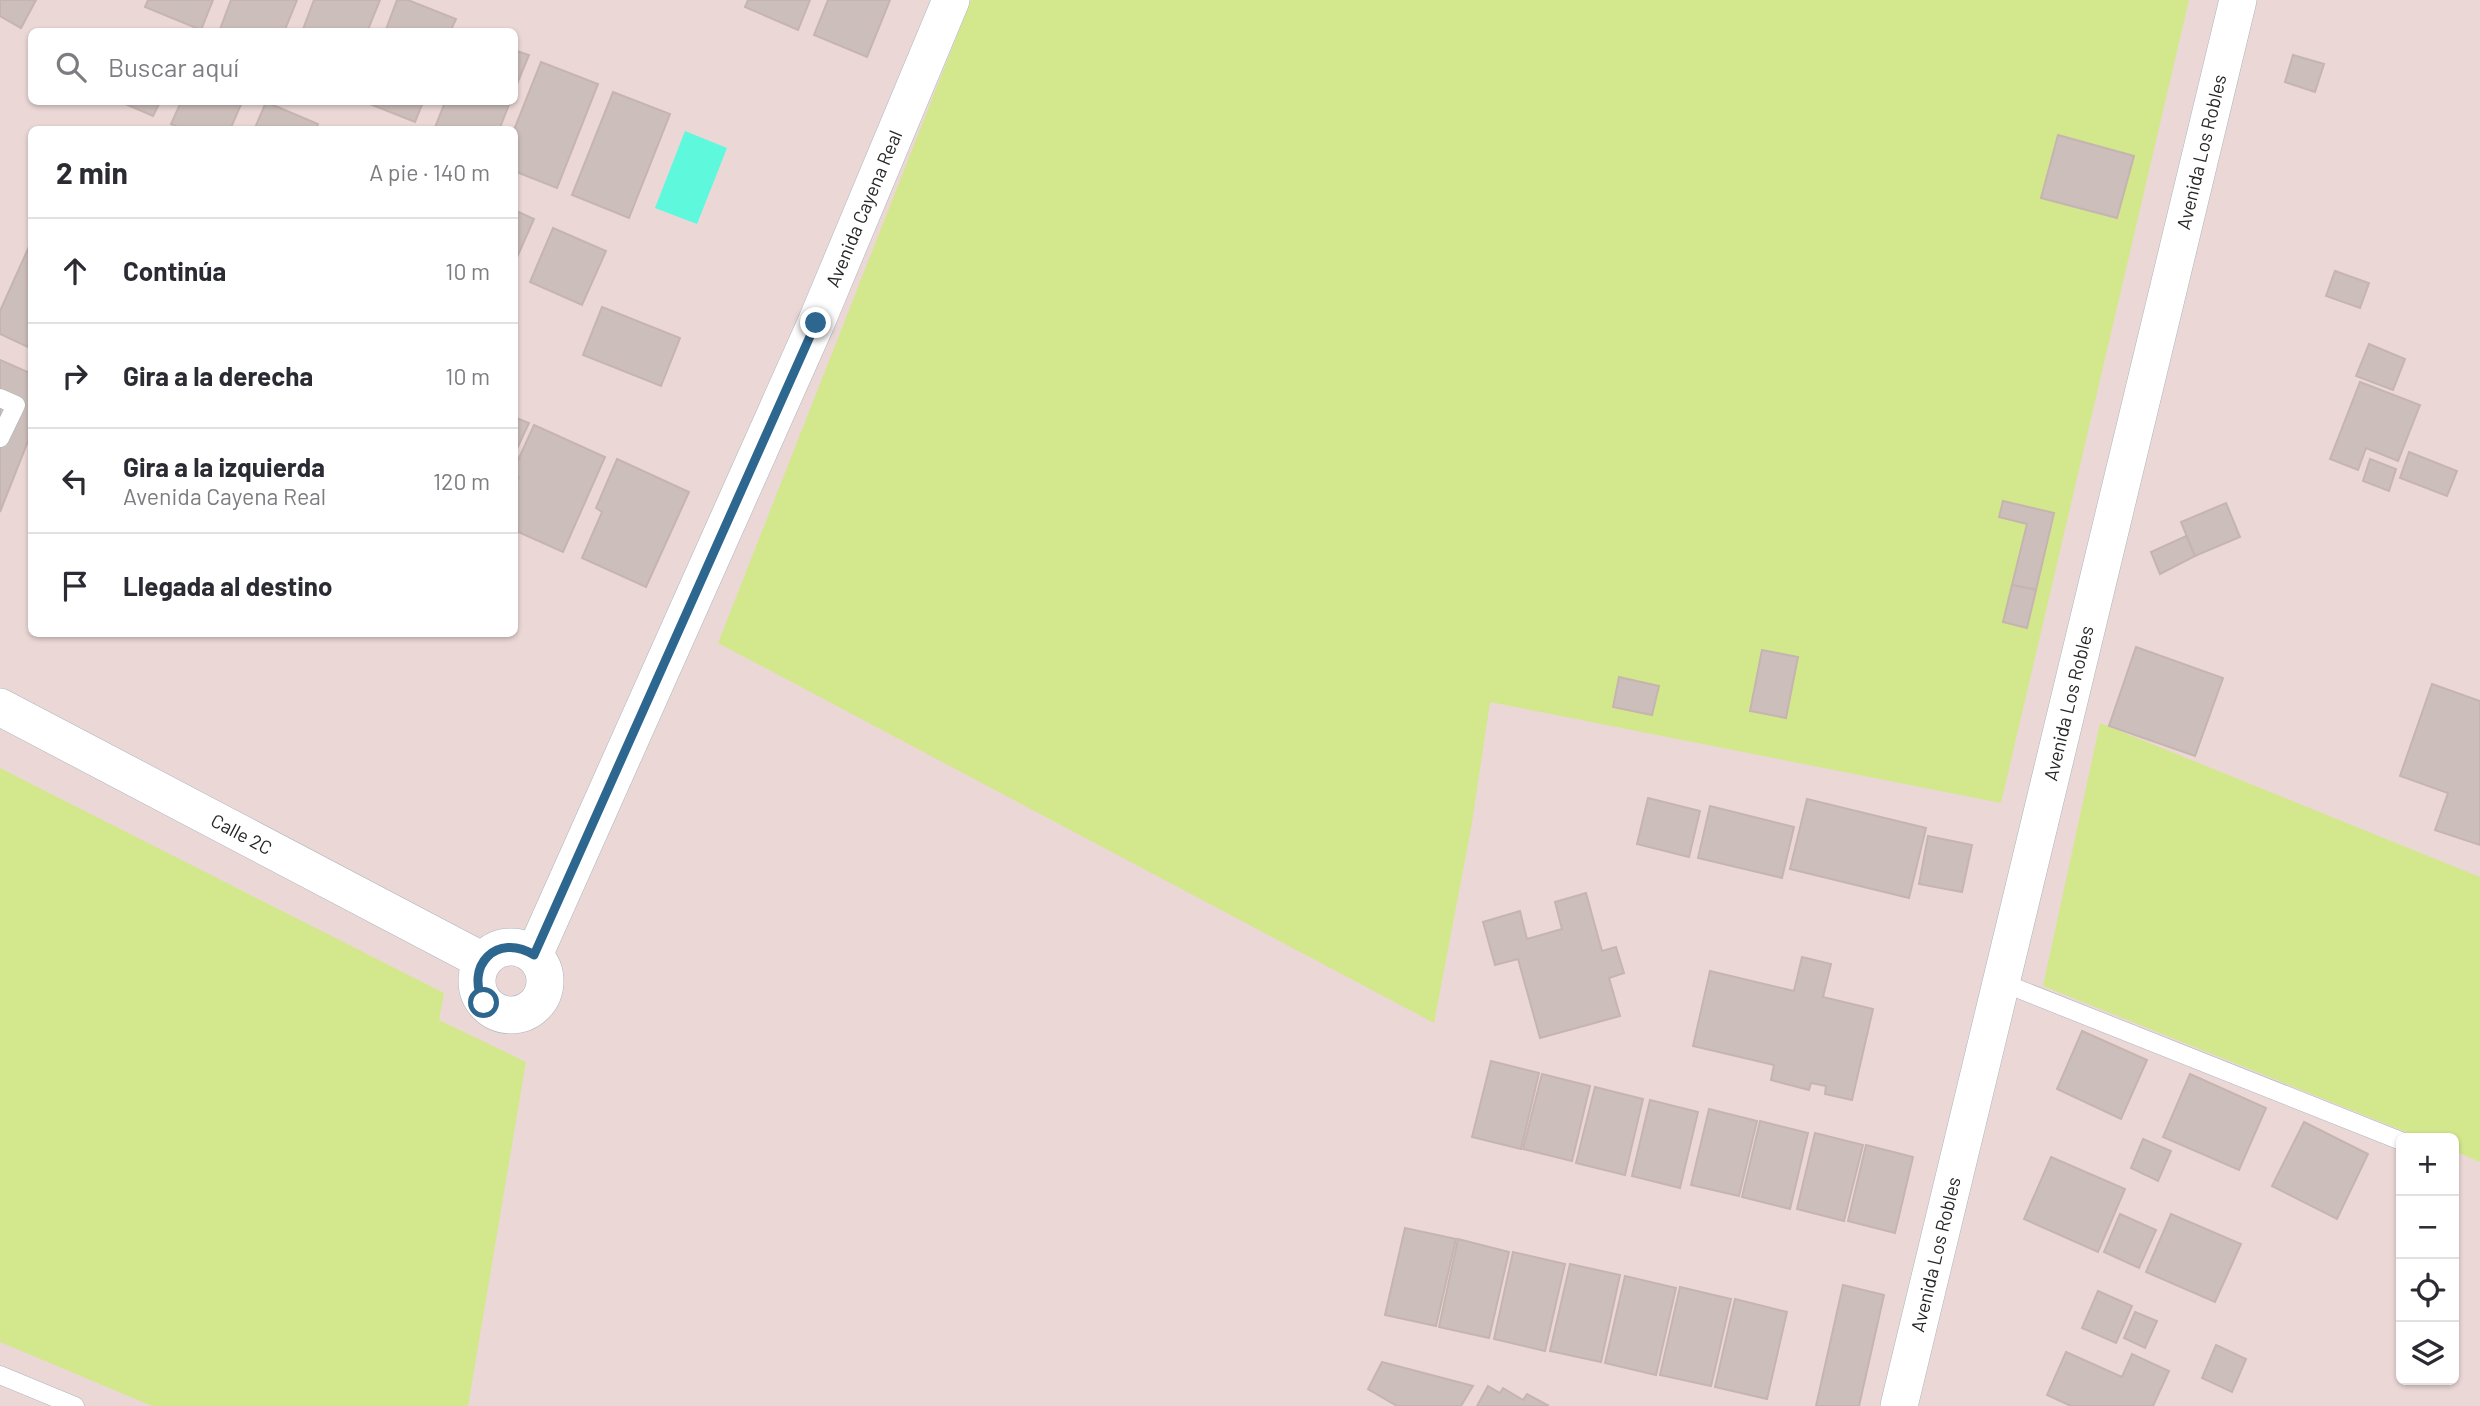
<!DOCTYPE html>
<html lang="es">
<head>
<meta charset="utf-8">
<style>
  :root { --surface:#fff; --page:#f2f2f3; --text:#2b2b33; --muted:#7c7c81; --line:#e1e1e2 }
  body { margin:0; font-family:Barlow,sans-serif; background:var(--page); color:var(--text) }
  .controls { position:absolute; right:21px; bottom:21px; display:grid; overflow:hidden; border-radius:10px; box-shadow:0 2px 5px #0004 }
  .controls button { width:63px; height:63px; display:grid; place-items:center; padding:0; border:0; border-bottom:2px solid var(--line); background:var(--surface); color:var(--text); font:35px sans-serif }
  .stop { position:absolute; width:21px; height:21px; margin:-16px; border:5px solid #2d678f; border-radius:50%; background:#fff }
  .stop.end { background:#2d678f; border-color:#fff; box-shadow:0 2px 7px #0008 }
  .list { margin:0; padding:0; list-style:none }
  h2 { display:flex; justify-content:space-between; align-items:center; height:91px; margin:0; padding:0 28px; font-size:30px }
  h2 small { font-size:23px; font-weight:400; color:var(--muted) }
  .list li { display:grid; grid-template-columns:46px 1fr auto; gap:21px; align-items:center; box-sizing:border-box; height:105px; padding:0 28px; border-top:2px solid var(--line) }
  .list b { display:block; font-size:26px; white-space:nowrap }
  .list p { margin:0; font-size:23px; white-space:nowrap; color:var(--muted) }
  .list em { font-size:23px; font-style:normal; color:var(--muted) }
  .icon { flex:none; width:38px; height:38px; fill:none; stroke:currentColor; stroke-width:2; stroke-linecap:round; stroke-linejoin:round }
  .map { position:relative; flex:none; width:2480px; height:1406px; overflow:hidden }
  .search { position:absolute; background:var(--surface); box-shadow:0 2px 5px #0004; left:28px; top:28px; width:490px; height:77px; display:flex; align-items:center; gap:18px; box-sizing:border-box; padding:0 24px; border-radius:10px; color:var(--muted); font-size:26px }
  .panel { position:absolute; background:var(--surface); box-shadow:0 2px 5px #0004; left:28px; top:126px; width:490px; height:511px; border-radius:10px }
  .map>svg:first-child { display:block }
  .green { fill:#d3e78c }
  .water { fill:#5ef8dd }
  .building { fill:#ccbebb; stroke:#c6b4b0; stroke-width:2 }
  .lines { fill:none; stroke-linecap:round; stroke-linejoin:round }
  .service-casing { stroke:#aab5bc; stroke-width:19 }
  .minor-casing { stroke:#aab5bc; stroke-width:38 }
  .service { stroke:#fff; stroke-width:18 }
  .minor { stroke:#fff; stroke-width:37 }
  .route { stroke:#2d678f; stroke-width:9 }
  .labels { text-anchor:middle; stroke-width:5; stroke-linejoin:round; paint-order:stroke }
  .street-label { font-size:19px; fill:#262626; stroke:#fff }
</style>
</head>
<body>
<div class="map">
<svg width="2480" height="1406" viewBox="0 0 2480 1406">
  <rect width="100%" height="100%" fill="#ebd8d6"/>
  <!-- green -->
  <g class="green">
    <polygon points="971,0 2189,0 2001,803 1490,702 1472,823 1434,1023 718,643"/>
    <polygon points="2100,723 2480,877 2480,1162 2454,1151 2454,1138 2421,1138 2043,986"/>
    <polygon points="0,768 444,993 439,1020 526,1062 468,1406 152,1406 0,1342"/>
  </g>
  <!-- water -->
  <polygon class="water" points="685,131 727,148 697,224 655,208"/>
  <!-- building -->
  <g class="building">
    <polygon points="0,0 36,0 21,28 0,16"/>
    <polygon points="148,0 213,0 201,30 145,7"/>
    <polygon points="231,0 297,0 284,32 219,32"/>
    <polygon points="314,0 380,0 367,32 302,32"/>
    <polygon points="397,0 408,0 456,19 450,32 385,32"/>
    <polygon points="748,0 810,0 798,30 745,7"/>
    <polygon points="828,0 890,0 867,57 814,35"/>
    <polygon points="514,50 529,55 514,91"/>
    <polygon points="2293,55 2324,64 2315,92 2285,82"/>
    <polygon points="541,62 598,84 557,188 514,171 514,130"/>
    <polygon points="613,92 670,114 629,218 572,195"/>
    <polygon points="121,102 160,102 153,116"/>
    <polygon points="181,102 242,102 230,130 184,130 171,124"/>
    <polygon points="266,102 318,124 316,130 254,130"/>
    <polygon points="365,102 423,102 415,122"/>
    <polygon points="445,102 510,102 499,130 434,130"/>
    <polygon points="2058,135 2134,156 2117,218 2041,198"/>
    <polygon points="514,210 534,219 514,264"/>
    <polygon points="553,228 606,251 582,305 530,282"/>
    <polygon points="32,240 32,349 0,334 0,311"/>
    <polygon points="2335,271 2369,283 2360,308 2326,296"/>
    <polygon points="602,307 680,338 661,386 583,355"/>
    <polygon points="2369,344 2405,359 2393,390 2356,376"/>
    <polygon points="0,360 32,374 32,431 0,512"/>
    <polygon points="2360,382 2420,405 2398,461 2366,448 2358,470 2330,459"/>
    <polygon points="514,417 529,423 514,455"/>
    <polygon points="534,425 605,457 563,552 514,530 514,487 519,477 514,475 514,469"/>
    <polygon points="2409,452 2457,471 2447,496 2400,478"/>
    <polygon points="617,459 689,492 646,587 582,558 602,512 596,508"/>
    <polygon points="2370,459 2396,469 2389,491 2363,481"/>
    <polygon points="2003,501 2054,513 2036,590 2012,585 2027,524 1999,517"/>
    <polygon points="2226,503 2240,537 2195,556 2181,522"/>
    <polygon points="2186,536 2195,556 2160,574 2151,552"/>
    <polygon points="2012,585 2036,590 2027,628 2003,622"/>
    <polygon points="2136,647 2223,678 2195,756 2109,726"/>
    <polygon points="1762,650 1798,657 1786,718 1750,711"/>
    <polygon points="1619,677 1659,686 1652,715 1613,707"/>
    <polygon points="2432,684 2480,701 2480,845 2435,830 2448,793 2400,776"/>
    <polygon points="1648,798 1700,811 1689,857 1637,844"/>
    <polygon points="1807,799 1926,828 1909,898 1790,869"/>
    <polygon points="1710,806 1794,827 1782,878 1698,858"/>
    <polygon points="1928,836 1972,845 1962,892 1919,884"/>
    <polygon points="1586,893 1602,951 1616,947 1624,973 1609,978 1620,1016 1540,1038 1518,959 1495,965 1483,922 1520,911 1527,939 1562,929 1555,902"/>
    <polygon points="1802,957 1831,964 1823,997 1873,1009 1852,1100 1825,1094 1826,1086 1811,1083 1809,1090 1771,1080 1774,1065 1693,1046 1710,971 1794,991"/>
    <polygon points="2082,1031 2147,1060 2121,1119 2057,1089"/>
    <polygon points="1491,1061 1539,1073 1521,1149 1472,1137"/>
    <polygon points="1542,1074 1590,1086 1572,1161 1523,1149"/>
    <polygon points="2190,1074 2266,1108 2239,1170 2163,1137"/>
    <polygon points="1595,1087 1643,1099 1625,1175 1576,1163"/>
    <polygon points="1650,1100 1698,1112 1680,1188 1632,1176"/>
    <polygon points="1709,1109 1757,1121 1739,1196 1691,1185"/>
    <polygon points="1760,1121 1808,1133 1790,1209 1742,1197"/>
    <polygon points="2304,1122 2368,1154 2337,1219 2272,1186"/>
    <polygon points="1815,1133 1863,1145 1844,1221 1797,1209"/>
    <polygon points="2143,1139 2171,1151 2158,1181 2131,1168"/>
    <polygon points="1866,1145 1913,1157 1895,1233 1848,1221"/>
    <polygon points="2051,1157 2125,1189 2098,1252 2024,1219"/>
    <polygon points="2120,1214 2156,1230 2139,1268 2104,1252"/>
    <polygon points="2171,1214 2241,1244 2215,1302 2146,1272"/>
    <polygon points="1405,1228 1456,1239 1436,1326 1385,1315"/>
    <polygon points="1458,1239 1509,1252 1489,1338 1439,1327"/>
    <polygon points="1513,1252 1565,1264 1545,1351 1494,1339"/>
    <polygon points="1570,1264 1620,1275 1601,1362 1550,1351"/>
    <polygon points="1625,1276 1676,1288 1656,1375 1605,1363"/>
    <polygon points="1843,1285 1884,1295 1859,1406 1816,1406"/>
    <polygon points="1680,1287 1731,1299 1711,1386 1660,1375"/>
    <polygon points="2098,1291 2132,1306 2116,1343 2082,1328"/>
    <polygon points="1735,1299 1787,1312 1767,1399 1715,1387"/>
    <polygon points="2135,1312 2157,1321 2145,1348 2124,1338"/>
    <polygon points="2216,1345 2246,1359 2232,1392 2202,1378"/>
    <polygon points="2066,1352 2122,1377 2132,1354 2169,1371 2153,1406 2071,1406 2047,1395"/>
    <polygon points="1382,1362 1473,1386 1461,1406 1397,1406 1368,1389"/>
    <polygon points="1488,1386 1500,1393 1503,1388 1523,1400 1527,1394 1549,1406 1477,1406"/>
  </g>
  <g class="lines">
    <defs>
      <g id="service">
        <polyline points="0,398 16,405 0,438"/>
        <polyline points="2001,982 2401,1141"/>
        <polyline points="0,1375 75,1406"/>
      </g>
      <g id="minor">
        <path id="s1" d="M0,707L483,961"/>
        <circle cx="511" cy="981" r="34"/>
        <path id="s2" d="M534,955L816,323L951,0"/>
        <path id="s3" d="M1899,1406L2238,0"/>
      </g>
    </defs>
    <!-- service casing -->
    <use href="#service" class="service-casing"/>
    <!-- minor casing -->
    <use href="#minor" class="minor-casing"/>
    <!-- service -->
    <use href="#service" class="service"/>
    <!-- minor -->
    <use href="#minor" class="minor"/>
  </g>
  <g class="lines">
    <!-- route -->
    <path class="route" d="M484,1003C464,966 497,932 534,955L816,323"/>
  </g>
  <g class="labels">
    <!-- street labels -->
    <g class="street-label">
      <text dy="7" stroke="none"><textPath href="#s3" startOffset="1290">Avenida Los Robles</textPath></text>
      <text dy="7" stroke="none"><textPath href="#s2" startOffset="816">Avenida Cayena Real</textPath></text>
      <text dy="7" stroke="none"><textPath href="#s3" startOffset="723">Avenida Los Robles</textPath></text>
      <text dy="7" stroke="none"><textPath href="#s1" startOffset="273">Calle 2C</textPath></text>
      <text dy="7" stroke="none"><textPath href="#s3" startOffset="156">Avenida Los Robles</textPath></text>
    </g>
  </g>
</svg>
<div class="controls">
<button>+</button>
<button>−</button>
<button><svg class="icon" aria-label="locate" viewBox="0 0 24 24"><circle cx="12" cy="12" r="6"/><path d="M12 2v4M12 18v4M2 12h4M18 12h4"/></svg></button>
<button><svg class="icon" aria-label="layers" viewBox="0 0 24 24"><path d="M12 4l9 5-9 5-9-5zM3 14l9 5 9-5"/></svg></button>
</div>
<div class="stop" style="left:484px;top:1003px"></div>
<div class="stop end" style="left:816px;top:323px"></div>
<div class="search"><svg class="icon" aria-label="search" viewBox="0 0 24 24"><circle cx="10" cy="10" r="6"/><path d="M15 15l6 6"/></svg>Buscar aquí</div>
<section class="panel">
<h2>2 min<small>A pie · 140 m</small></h2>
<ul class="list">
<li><svg class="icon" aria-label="ahead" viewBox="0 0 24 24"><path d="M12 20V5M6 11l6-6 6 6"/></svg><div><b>Continúa</b></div><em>10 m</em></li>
<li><svg class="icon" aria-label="right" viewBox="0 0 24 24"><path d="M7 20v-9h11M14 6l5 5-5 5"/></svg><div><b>Gira a la derecha</b></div><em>10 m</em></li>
<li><svg class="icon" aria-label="left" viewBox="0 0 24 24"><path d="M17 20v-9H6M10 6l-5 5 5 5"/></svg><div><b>Gira a la izquierda</b><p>Avenida Cayena Real</p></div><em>120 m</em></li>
<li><svg class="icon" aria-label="arrive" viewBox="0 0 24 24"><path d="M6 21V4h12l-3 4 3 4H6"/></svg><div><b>Llegada al destino</b></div></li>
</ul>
</section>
</div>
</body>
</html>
